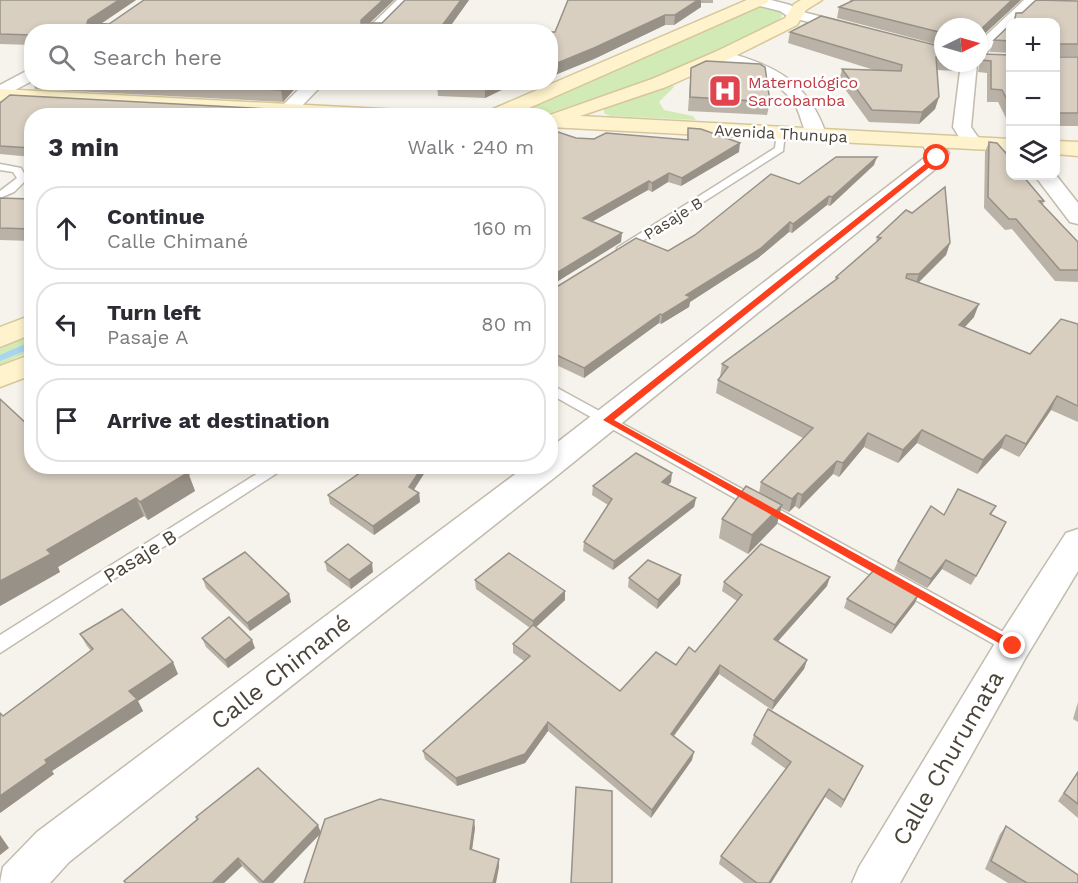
<!DOCTYPE html>
<html lang="en">
<head>
<meta charset="utf-8">
<style>
  :root { --surface:#fff; --page:#f7f7f7; --text:#2b2b33; --muted:#7c7c81; --line:#e1e1e2 }
  body { margin:0; font-family:"Work Sans",sans-serif; background:var(--page); color:var(--text) }
  .controls { position:absolute; right:18px; top:18px; display:grid; overflow:hidden; border-radius:12px; box-shadow:0 3px 9px #0003 }
  .controls button { width:54px; height:54px; display:grid; place-items:center; padding:0; border:0; border-bottom:2px solid var(--line); background:var(--surface); color:var(--text); font:30px sans-serif }
  .compass { position:absolute; left:934px; top:18px; width:54px; height:54px; border-radius:50%; background:var(--surface); box-shadow:0 3px 9px #0003; rotate:85deg }
  .stop { position:absolute; width:18px; height:18px; margin:-14px; border:4px solid #fc3f1d; border-radius:50%; background:#fff }
  .stop.end { background:#fc3f1d; border-color:#fff; box-shadow:0 2px 6px #0008 }
  .list { margin:0; padding:0; list-style:none }
  h2 { display:flex; justify-content:space-between; align-items:center; height:78px; margin:0; padding:0 24px; font-size:26px }
  h2 small { font-size:20px; font-weight:400; color:var(--muted) }
  .list li { display:grid; grid-template-columns:39px 1fr auto; gap:18px; align-items:center; box-sizing:border-box; height:84px; margin:0 12px 12px; padding:0 12px; border:2px solid var(--line); border-radius:24px }
  .list b { display:block; font-size:22px; white-space:nowrap }
  .list p { margin:0; font-size:20px; white-space:nowrap; color:var(--muted) }
  .list em { font-size:20px; font-style:normal; color:var(--muted) }
  .icon { flex:none; width:33px; height:33px; fill:none; stroke:currentColor; stroke-width:2; stroke-linecap:round; stroke-linejoin:round }
  .map { position:relative; flex:none; width:1078px; height:883px; overflow:hidden }
  .search { position:absolute; background:var(--surface); box-shadow:0 3px 9px #0003; left:24px; top:24px; width:534px; height:66px; display:flex; align-items:center; gap:15px; box-sizing:border-box; padding:0 21px; border-radius:24px; color:var(--muted); font-size:22px }
  .panel { position:absolute; background:var(--surface); box-shadow:0 3px 9px #0003; left:24px; top:108px; width:534px; height:366px; border-radius:24px }
  .map>svg:first-child { display:block }
  .green { fill:#d2eab5 }
  .lines { fill:none; stroke-linecap:round; stroke-linejoin:round }
  .stream { fill:#a9d4f2; fill-rule:evenodd }
  .lane-casing { stroke:#c2bbae; stroke-width:3 }
  .street-casing { stroke:#c2bbae; stroke-width:3 }
  .secondary-casing { stroke:#d6c79b; stroke-width:3 }
  .lane { fill:#fff; fill-rule:evenodd }
  .street { fill:#fff; fill-rule:evenodd }
  .secondary { fill:#fff3cd; fill-rule:evenodd }
  .wall { fill:#bab2a6 }
  .shaded-wall { fill:#979187 }
  .building { fill:#d8cfc1; stroke:#979187; stroke-width:1.5 }
  .route { fill:#fc3f1d }
  .labels { text-anchor:middle; stroke-width:5; stroke-linejoin:round; paint-order:stroke }
  .far-health-label { font-size:16px; fill:#be3a42; stroke:#fff; text-anchor:start }
  .far-street-label { font-size:16px; fill:#4b4439; stroke:#fff }
  .street-label { font-size:20px; fill:#4b4439; stroke:#fff }
  .near-street-label { font-size:24px; fill:#4b4439; stroke:#fff }
</style>
</head>
<body>
<div class="map">
<svg width="1078" height="883" viewBox="0 0 1078 883">
  <rect width="100%" height="100%" fill="#f6f3ec"/>
  <!-- green -->
  <g class="green">
    <polygon points="760,6 782,13 781,18 767,29 656,77 550,113 520,110"/>
    <polygon points="670,83 674,87 659,102 664,110 693,116 696,120 610,116 604,113 604,108"/>
    <polygon points="31,335 31,351 0,365 0,349"/>
  </g>
  <g class="lines">
    <!-- stream -->
    <polygon class="stream" points="32,341 32,348 0,361 0,355"/>
    <defs>
      <g id="lane">
        <polygon points="777,131 785,133 783,151 625,252 617,252 617,248 775,148"/>
        <polygon points="0,164 21,168 27,179 14,192 0,198 0,191 17,178 13,172 0,170"/>
        <polygon points="550,384 1020,641 1022,646 1020,651 1013,654 1006,651 550,394"/>
        <polygon points="269,466 288,466 0,653 0,635"/>
      </g>
      <g id="street">
        <polygon points="397,0 412,0 381,32 364,32"/>
        <polygon points="746,0 771,0 790,5 799,11 858,26 861,29 853,34 848,32 789,17 780,11 748,3"/>
        <polygon points="1024,0 1039,0 1017,22 1010,22 1010,29 985,54 979,56 979,42"/>
        <path d="M721,51C773,64 808,81 826,134L823,138H809C802,128 801,114 794,103C776,77 743,68 715,59L713,56Z"/>
        <polygon points="961,63 977,63 971,127 982,143 979,147 965,147 953,127"/>
        <polygon points="32,68 32,81 0,98 0,85"/>
        <polygon points="306,82 325,82 295,113 283,113 280,109 283,105"/>
        <polygon points="931,135 938,137 949,153 944,162 559,474 69,862 50,883 0,883 3,867 37,832 526,466 550,466 550,448 928,155 921,141 924,137"/>
        <polygon points="1056,175 1078,203 1078,224 1070,222 1035,176"/>
        <polygon points="1078,529 1078,571 1026,657 900,883 852,883 859,867 1000,635 1066,533"/>
      </g>
      <g id="secondary">
        <polygon points="747,0 769,0 767,3 511,116 483,116 486,112"/>
        <polygon points="801,0 822,0 806,10 797,25 727,60 666,87 580,116 1010,139 1010,151 550,127 550,116 547,116 652,79 715,52 785,18 794,4"/>
        <polygon points="0,89 401,110 408,112 411,116 276,116 0,101"/>
        <polygon points="1056,141 1078,142 1078,156 1056,154"/>
        <polygon points="32,315 32,334 0,347 0,327"/>
        <polygon points="32,354 32,375 0,387 0,366"/>
      </g>
    </defs>
    <!-- lane casing -->
    <use href="#lane" class="lane-casing"/>
    <!-- street casing -->
    <use href="#street" class="street-casing"/>
    <!-- secondary casing -->
    <use href="#secondary" class="secondary-casing"/>
    <!-- lane -->
    <use href="#lane" class="lane"/>
    <!-- street -->
    <use href="#street" class="street"/>
    <!-- secondary -->
    <use href="#secondary" class="secondary"/>
  </g>
  <!-- wall -->
  <g class="wall">
    <polygon points="0,0 136,0 101,24 109,24 144,0 394,0 370,23 382,23 469,0 447,31 32,32 32,45 0,44"/>
    <polygon points="568,0 713,0 713,3 701,3 701,7 674,25 665,25 594,59 550,77 550,32 555,32"/>
    <polygon points="850,0 1021,0 981,37 980,49 979,53 979,27 943,27 943,46 837,18 839,7 850,2"/>
    <polygon points="1078,1 1078,56 1059,56 1059,57 1078,57 1078,126 1056,126 1056,22 1013,21 1016,13"/>
    <polygon points="1011,24 1011,53 990,52 994,40"/>
    <polygon points="790,32 943,47 943,63 960,63 958,71 937,70 939,97 935,109 919,124 869,122 839,81 842,69 874,70 788,43"/>
    <polygon points="983,54 1011,55 1011,124 1009,124 998,102 987,102 987,73 978,72 979,66"/>
    <polygon points="691,68 770,102 767,115 688,111"/>
    <polygon points="33,82 301,82 283,102 35,89"/>
    <polygon points="536,82 532,84 517,83 485,98 438,96 437,85 412,83"/>
    <polygon points="0,103 268,109 269,116 32,116 32,157 0,154"/>
    <polygon points="688,128 739,152 681,186 668,182 652,192 648,190 592,221 621,242 550,286 576,138 687,140"/>
    <polygon points="989,142 1044,201 1043,205 1078,242 1078,282 1055,281 1012,229 1005,230 984,208 985,152"/>
    <polygon points="874,165 830,206 827,205 792,233 789,232 758,258 690,302 689,307 661,324 659,323 584,378 550,362 550,291 668,251 799,184"/>
    <polygon points="0,198 32,199 32,241 0,240"/>
    <polygon points="877,237 950,243 946,255 919,282 974,317 964,327 1030,354 1078,324 1078,422 1051,410 1019,457 1001,448 977,474 917,443 898,463 864,447 839,477 833,474 799,509 795,506 789,512 781,508 777,524 748,554 719,538 722,519 759,493 761,482 803,438 716,393 718,380 720,377 722,364 835,280 836,277 876,242"/>
    <polygon points="0,399 32,466 189,475 195,491 148,520 144,516 58,567 60,572 0,606"/>
    <polygon points="671,482 668,485 696,498 694,507 613,570 583,551 584,542 608,505 592,495 593,486"/>
    <polygon points="414,490 419,493 420,502 374,535 330,504 328,495"/>
    <polygon points="996,506 991,515 1002,531 971,585 942,569 927,588 894,570 898,561 944,515"/>
    <polygon points="325,562 373,572 351,589 327,571"/>
    <polygon points="629,578 680,584 657,609 628,587"/>
    <polygon points="203,579 289,594 291,602 250,631 206,588"/>
    <polygon points="475,580 565,591 565,600 536,627 620,691 676,665 695,652 737,601 722,591 724,582 827,586 778,641 807,660 804,669 772,710 719,674 674,736 692,760 651,818 548,731 525,763 457,786 425,759 423,751 524,661 513,653 513,644 530,628 476,589"/>
    <polygon points="847,599 915,603 891,634 844,608"/>
    <polygon points="80,634 178,674 138,701 143,711 52,771 54,774 0,813 0,713 3,716 91,651 87,646"/>
    <polygon points="202,638 255,648 228,668 206,647"/>
    <polygon points="1078,702 1078,722 1073,719"/>
    <polygon points="754,735 863,766 841,808 825,797 771,883 744,883 719,864 721,856 786,769 751,744"/>
    <polygon points="1078,771 1078,818 1058,801"/>
    <polygon points="196,817 320,832 475,828 472,849 499,867 319,835 273,883 259,883 242,866 224,883 125,883 124,881 197,819"/>
    <polygon points="1006,826 1078,883 1008,883 985,869 1000,834"/>
  </g>
  <!-- shaded-wall -->
  <g class="shaded-wall">
    <polygon points="119,0 136,0 91,30 87,23 88,20"/>
    <polygon points="383,0 394,0 362,30 361,20"/>
    <polygon points="461,0 469,0 446,32 438,31"/>
    <polygon points="698,0 701,0 701,7 674,25 675,15"/>
    <polygon points="1012,0 1021,0 979,39 981,29"/>
    <polygon points="665,15 665,25 594,59 550,77 550,66"/>
    <polygon points="289,82 301,82 283,102 281,90"/>
    <polygon points="495,82 517,82 485,98 485,87"/>
    <polygon points="939,97 935,109 919,124 922,112"/>
    <polygon points="268,109 269,116 262,116"/>
    <polygon points="740,143 739,152 681,186 682,178"/>
    <polygon points="877,157 874,165 830,206 832,197"/>
    <polygon points="669,173 668,182 652,192 652,183"/>
    <polygon points="649,181 648,190 583,227 583,218"/>
    <polygon points="829,196 827,205 792,233 793,224"/>
    <polygon points="790,222 789,232 758,258 690,302 689,307 661,324 662,315 686,295"/>
    <polygon points="622,233 621,242 550,286 550,277"/>
    <polygon points="950,243 946,255 915,286 919,274"/>
    <polygon points="979,304 974,317 955,338 959,325"/>
    <polygon points="660,314 659,323 584,378 584,368"/>
    <polygon points="1057,396 1051,410 1019,457 1026,444"/>
    <polygon points="922,430 917,443 898,463 903,450"/>
    <polygon points="868,433 864,447 839,477 843,463"/>
    <polygon points="1006,435 1001,448 977,474 983,460"/>
    <polygon points="837,461 833,474 799,509 802,495"/>
    <polygon points="177,466 203,466 189,475 195,491 148,520 140,502"/>
    <polygon points="423,466 429,466 410,496 409,487"/>
    <polygon points="672,473 671,482 661,491 662,482"/>
    <polygon points="419,493 420,502 374,535 373,526"/>
    <polygon points="798,493 795,506 789,512 792,499"/>
    <polygon points="136,498 144,516 58,567 60,572 0,606 0,581 47,550"/>
    <polygon points="696,498 694,507 613,570 614,561"/>
    <polygon points="782,505 777,524 748,554 752,535"/>
    <polygon points="1006,522 1002,531 971,585"/>
    <polygon points="946,560 942,569 927,588 931,579"/>
    <polygon points="372,563 373,572 351,589 349,580"/>
    <polygon points="681,575 680,584 657,609 658,600"/>
    <polygon points="830,577 827,586 772,648 774,639"/>
    <polygon points="565,591 565,600 533,630 533,621"/>
    <polygon points="289,594 291,602 250,631 247,623"/>
    <polygon points="919,594 915,603 891,634 895,625"/>
    <polygon points="252,640 255,648 228,668 225,660"/>
    <polygon points="807,660 804,669 772,710 774,701"/>
    <polygon points="173,662 178,674 138,701 143,711 52,771 54,774 0,813 0,796 129,691"/>
    <polygon points="720,665 719,674 669,742 671,734"/>
    <polygon points="548,722 548,731 525,763 457,786 456,778"/>
    <polygon points="694,752 692,760 651,818 652,810"/>
    <polygon points="863,766 859,774 841,808 844,800"/>
    <polygon points="829,789 825,797 771,883 769,883"/>
    <polygon points="474,820 475,828 471,857 470,849"/>
    <polygon points="318,825 321,833 273,883 263,883 263,882"/>
    <polygon points="0,835 9,848 0,855"/>
    <polygon points="238,858 242,866 224,883 212,883"/>
    <polygon points="499,859 499,867 496,883 493,883"/>
  </g>
  <!-- building -->
  <g class="building">
    <polygon points="0,0 119,0 88,20 87,23 109,24 144,0 383,0 361,20 361,23 382,23 405,0 461,0 438,31 538,32 32,32 32,35 0,34"/>
    <polygon points="568,0 698,0 675,15 665,15 594,48 550,66 550,32 555,32"/>
    <polygon points="854,0 1012,0 981,29 980,49 979,49 979,27 943,27 943,33 839,7"/>
    <polygon points="1036,0 1078,1 1078,44 1059,44 1059,57 1078,57 1078,113 1056,113 1056,22 1012,22 1015,19 1016,13 1022,13"/>
    <polygon points="821,16 943,47 943,58 936,57 939,97 922,112 872,110 842,69 901,71 902,65 790,32"/>
    <polygon points="1011,24 1011,41 994,40"/>
    <polygon points="983,54 1011,55 1011,107 1002,90 991,89 991,61 982,60"/>
    <polygon points="706,61 760,64 765,67 770,102 690,97 691,68"/>
    <polygon points="127,82 289,82 281,90"/>
    <polygon points="438,82 495,82 485,87 437,85"/>
    <polygon points="10,95 268,109 262,116 32,116 32,148 0,146 0,103"/>
    <polygon points="688,128 701,129 740,143 682,178 669,173 652,183 649,181 583,218 622,233 550,277 550,133 555,131 576,138 594,139 606,133 688,140"/>
    <polygon points="989,142 997,143 1011,159 1011,176 1023,176 1044,201 1039,201 1078,242 1078,270 1060,270 1016,219 1009,219 988,197"/>
    <polygon points="836,157 877,157 832,197 829,196 793,224 790,222 760,249 686,295 691,297 662,315 660,314 584,368 550,352 550,326 552,325 550,325 550,291 636,238 668,251 695,235 771,174 799,184"/>
    <polygon points="945,187 950,243 919,274 907,274 906,278 979,304 959,325 1030,354 1061,319 1078,324 1078,406 1057,396 1026,444 1006,435 983,460 922,430 903,450 868,433 843,463 837,461 802,495 798,493 792,499 761,482 813,428 718,380 728,367 722,364 838,278 836,277 881,238 877,237 906,210 912,213"/>
    <polygon points="0,198 32,199 32,229 0,228"/>
    <polygon points="0,399 28,425 32,423 32,466 181,466 189,472 140,502 136,498 47,550 51,554 0,581"/>
    <polygon points="636,453 672,473 662,482 696,498 614,561 584,542 612,499 593,486"/>
    <polygon points="370,466 423,466 409,487 419,493 373,526 328,495"/>
    <polygon points="746,486 782,505 752,535 722,519"/>
    <polygon points="958,489 996,506 990,514 1006,522 976,576 946,560 931,579 898,561 931,506 944,515"/>
    <polygon points="348,544 372,563 349,580 325,562"/>
    <polygon points="761,544 830,577 774,639 807,660 774,701 720,665 671,734 694,752 652,810 548,722 525,754 456,778 423,751 530,656 513,644 533,625 620,691 656,652 676,665 689,647 695,652 742,595 724,582"/>
    <polygon points="245,552 289,594 247,623 203,579"/>
    <polygon points="509,553 565,591 533,621 475,580"/>
    <polygon points="648,560 681,575 658,600 629,578"/>
    <polygon points="875,569 919,594 895,625 847,599"/>
    <polygon points="122,609 173,662 129,691 137,699 45,760 47,763 0,796 0,713 3,716 93,649 80,634"/>
    <polygon points="229,617 252,640 225,660 202,638"/>
    <polygon points="768,709 863,766 844,800 829,789 769,883 757,883 721,856 791,762 754,735"/>
    <polygon points="258,768 318,825 263,882 238,858 212,883 126,883 124,881 198,819 196,817"/>
    <polygon points="1078,772 1078,804 1064,793"/>
    <polygon points="576,787 612,791 612,883 571,883"/>
    <polygon points="380,799 474,820 470,849 499,859 493,883 304,883 325,819"/>
    <polygon points="1006,826 1078,875 1078,883 1027,883 991,861"/>
  </g>
  <!-- route -->
  <polygon class="route" points="935,156 941,158 614,420 1017,643 1019,646 1013,651 603,420"/>
  <!-- icons -->
  <defs>
    <symbol id="hospital-square" viewBox="-11 -11 22 22"><rect x="-9" y="-9" width="18" height="18" rx="4" fill="#e0444e" stroke="#fff"/><path d="M-5-5h3v3.5h4V-5h3V5h-3V1.5h-4V5h-3Z" fill="#fff"/></symbol>
  </defs>
  <g fill-rule="evenodd">
    <use href="#hospital-square" x="706" y="72" width="38" height="38"/>
  </g>
  <g class="labels">
    <!-- far-health labels -->
    <g class="far-health-label">
      <text x="748" y="88">Maternológico<tspan x="748" dy="18">Sarcobamba</tspan></text>
    </g>
    <!-- far-street labels -->
    <g class="far-street-label">
      <text transform="translate(781 133) rotate(3)" y="6">Avenida Thunupa</text>
      <text transform="translate(673 218) rotate(-32)" y="6">Pasaje B</text>
    </g>
    <!-- street labels -->
    <g class="street-label">
      <text transform="translate(140 556) rotate(-32)" y="7">Pasaje B</text>
    </g>
    <!-- near-street labels -->
    <g class="near-street-label">
      <text transform="translate(281 672) rotate(-38)" y="8">Calle Chimané</text>
      <text transform="translate(948 758) rotate(-60)" y="8">Calle Churumata</text>
    </g>
  </g>
</svg>
<div class="controls">
<button>+</button>
<button>−</button>
<button><svg class="icon" aria-label="layers" viewBox="0 0 24 24"><path d="M12 4l9 5-9 5-9-5zM3 14l9 5 9-5"/></svg></button>
</div>
<svg class="compass" viewBox="-18 -18 36 36"><path d="M0-13l5 13h-10z" fill="#e53935"/><path d="M0 13l5-13h-10z" fill="#7c7c81"/></svg>
<div class="stop" style="left:937px;top:158px"></div>
<div class="stop end" style="left:1013px;top:646px"></div>
<div class="search"><svg class="icon" aria-label="search" viewBox="0 0 24 24"><circle cx="10" cy="10" r="6"/><path d="M15 15l6 6"/></svg>Search here</div>
<section class="panel">
<h2>3 min<small>Walk · 240 m</small></h2>
<ul class="list">
<li><svg class="icon" aria-label="ahead" viewBox="0 0 24 24"><path d="M12 20V5M6 11l6-6 6 6"/></svg><div><b>Continue</b><p>Calle Chimané</p></div><em>160 m</em></li>
<li><svg class="icon" aria-label="left" viewBox="0 0 24 24"><path d="M17 20v-9H6M10 6l-5 5 5 5"/></svg><div><b>Turn left</b><p>Pasaje A</p></div><em>80 m</em></li>
<li><svg class="icon" aria-label="arrive" viewBox="0 0 24 24"><path d="M6 21V4h12l-3 4 3 4H6"/></svg><div><b>Arrive at destination</b></div></li>
</ul>
</section>
</div>
</body>
</html>
